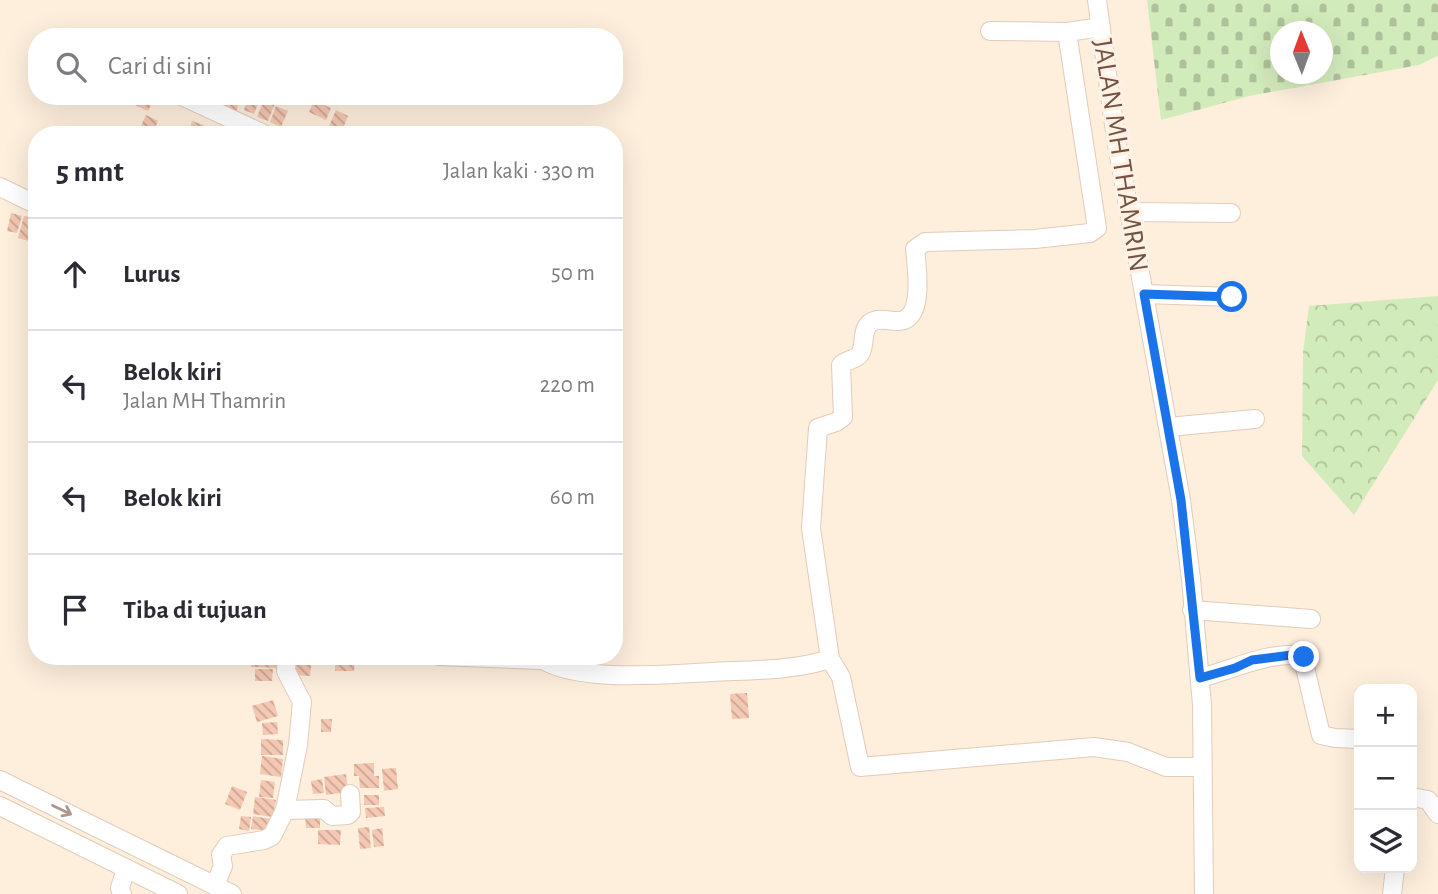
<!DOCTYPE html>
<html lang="id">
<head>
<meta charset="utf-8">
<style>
  :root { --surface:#fff; --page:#f7f7f7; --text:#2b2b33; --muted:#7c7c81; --line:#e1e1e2 }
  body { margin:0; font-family:"Alegreya Sans",sans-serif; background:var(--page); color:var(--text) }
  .controls { position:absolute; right:21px; bottom:21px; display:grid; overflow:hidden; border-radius:14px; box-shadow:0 7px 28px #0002 }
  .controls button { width:63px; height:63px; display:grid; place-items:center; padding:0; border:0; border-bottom:2px solid var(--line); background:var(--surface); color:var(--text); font:35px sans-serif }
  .compass { position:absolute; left:1270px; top:21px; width:63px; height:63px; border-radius:50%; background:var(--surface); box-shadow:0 7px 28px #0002; rotate:359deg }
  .stop { position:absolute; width:21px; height:21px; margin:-16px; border:5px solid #1a73e8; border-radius:50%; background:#fff }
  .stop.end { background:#1a73e8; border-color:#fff; box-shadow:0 2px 7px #0008 }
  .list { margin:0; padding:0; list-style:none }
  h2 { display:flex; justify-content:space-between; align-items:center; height:91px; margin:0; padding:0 28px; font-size:30px }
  h2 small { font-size:23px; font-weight:400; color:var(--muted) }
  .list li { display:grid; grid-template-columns:46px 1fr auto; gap:21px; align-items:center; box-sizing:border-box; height:112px; padding:0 28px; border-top:2px solid var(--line) }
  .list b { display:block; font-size:26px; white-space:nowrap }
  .list p { margin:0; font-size:23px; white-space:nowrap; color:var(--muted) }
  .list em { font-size:23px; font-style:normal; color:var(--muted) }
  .icon { flex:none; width:38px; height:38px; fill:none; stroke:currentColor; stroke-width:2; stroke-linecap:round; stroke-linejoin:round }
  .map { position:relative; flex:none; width:1438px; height:894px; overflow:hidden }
  .search { position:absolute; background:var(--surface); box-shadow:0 7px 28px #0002; left:28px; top:28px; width:595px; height:77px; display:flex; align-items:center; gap:18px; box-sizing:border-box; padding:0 24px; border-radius:28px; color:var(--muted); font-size:26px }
  .panel { position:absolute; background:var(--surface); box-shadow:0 7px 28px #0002; left:28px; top:126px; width:595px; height:539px; border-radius:28px }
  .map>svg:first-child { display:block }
  .forest { fill:url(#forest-crowns) }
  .cemetery { fill:url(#cemetery-stones); fill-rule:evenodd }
  .building { fill:url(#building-back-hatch) }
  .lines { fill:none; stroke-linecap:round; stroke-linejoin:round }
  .minor-casing { stroke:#e3cbbb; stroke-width:20 }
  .minor { stroke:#fff; stroke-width:18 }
  .oneway { stroke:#ac978f }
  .route { stroke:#1a73e8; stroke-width:9 }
  .labels { text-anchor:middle; stroke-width:7; stroke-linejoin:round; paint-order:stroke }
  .street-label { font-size:28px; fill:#745244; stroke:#fff2e4 }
</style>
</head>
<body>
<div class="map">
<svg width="1438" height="894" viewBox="0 0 1438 894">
  <defs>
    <pattern id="forest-crowns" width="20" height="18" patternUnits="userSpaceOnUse" patternTransform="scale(1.75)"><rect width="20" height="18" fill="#d2ebbb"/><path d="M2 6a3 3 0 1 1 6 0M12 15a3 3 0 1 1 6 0" fill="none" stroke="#afc19a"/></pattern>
    <pattern id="cemetery-stones" width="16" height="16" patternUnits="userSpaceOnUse" patternTransform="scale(1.75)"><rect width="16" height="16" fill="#d2ebbb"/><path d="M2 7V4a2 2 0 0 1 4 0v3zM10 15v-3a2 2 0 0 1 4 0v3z" fill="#afc19a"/></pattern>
    <pattern id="building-back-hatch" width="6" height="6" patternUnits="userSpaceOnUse" patternTransform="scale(1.75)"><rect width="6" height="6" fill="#f4c8b2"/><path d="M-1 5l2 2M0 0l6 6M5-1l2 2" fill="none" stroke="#caa592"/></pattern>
  </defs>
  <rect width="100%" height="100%" fill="#feeedc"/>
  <!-- forest -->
  <polygon class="forest" points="1438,296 1438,380 1354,515 1302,456 1303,353 1309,306"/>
  <!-- cemetery -->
  <path class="cemetery" d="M1147,0H1438V56L1419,65L1249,96L1161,120ZM1280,32H1322V74H1280Z"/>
  <!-- building -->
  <g class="building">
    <polygon points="132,96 155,96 148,111 129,102"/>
    <polygon points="226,96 241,96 235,116 221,111"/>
    <polygon points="249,96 261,96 254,114 244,110"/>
    <polygon points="265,97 276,101 268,121 257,117"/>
    <polygon points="314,101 331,108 326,120 309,112"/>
    <polygon points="276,106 288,111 281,127 270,122"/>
    <polygon points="336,110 348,116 340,135 327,131"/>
    <polygon points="146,115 158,121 152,135 137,135"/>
    <polygon points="192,121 204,125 201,135 188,135"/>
    <polygon points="11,213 22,216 17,233 7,231"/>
    <polygon points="24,216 37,219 32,242 18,238"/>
    <polygon points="251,656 277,656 276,668 251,667"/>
    <polygon points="292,656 312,656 310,676 290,675"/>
    <polygon points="335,656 355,657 354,671 335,671"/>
    <polygon points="255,669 273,669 272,681 255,681"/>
    <polygon points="747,693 749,718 732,719 730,694"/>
    <polygon points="273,700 278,716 257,722 252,706"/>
    <polygon points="321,719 332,719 331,732 321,732"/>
    <polygon points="277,722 278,734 263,735 262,723"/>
    <polygon points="261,739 283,740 283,755 261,755"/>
    <polygon points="262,756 283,759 281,777 260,774"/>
    <polygon points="374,763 374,776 379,776 379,788 360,788 359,776 354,776 354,764"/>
    <polygon points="396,768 398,789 384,791 382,769"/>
    <polygon points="346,774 348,792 326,795 324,777"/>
    <polygon points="322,779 324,793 313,794 311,781"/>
    <polygon points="261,780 275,782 273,798 259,797"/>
    <polygon points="232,786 247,792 240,810 225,804"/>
    <rect x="364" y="795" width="15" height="10"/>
    <polygon points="255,797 276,800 273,817 253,814"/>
    <polygon points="384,807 385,816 366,818 365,808"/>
    <polygon points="305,813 320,813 320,828 306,828"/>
    <polygon points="241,816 251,817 249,831 239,829"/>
    <polygon points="253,816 271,819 269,831 251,829"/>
    <polygon points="369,827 371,848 360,849 358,828"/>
    <polygon points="382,828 384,846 374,847 372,830"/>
    <polygon points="318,830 341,830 340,845 318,844"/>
  </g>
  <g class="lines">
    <defs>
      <g id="minor">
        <polyline points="1097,0 1116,139 1181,500 1191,579 1202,705 1204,894"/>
        <polyline points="990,31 1067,32 1101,27"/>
        <path d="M1067,32L1097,228L1090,233L1035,239L925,242L915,249C917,268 925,323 897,321C888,321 879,317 870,323C861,330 866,345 860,354C856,360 847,359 841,365L843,417L836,422L818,428L811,528L830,659L841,677L860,767L1094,747L1128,752L1166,767H1202"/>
        <polyline points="182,96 266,135"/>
        <polyline points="0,187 37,205"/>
        <polyline points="1129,212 1231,213"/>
        <polyline points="1144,294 1232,297"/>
        <polyline points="1168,427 1255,419"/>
        <polyline points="1192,610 1311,619"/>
        <polyline points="438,656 543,660"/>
        <path d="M541,656L543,660C582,683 667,674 712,672C752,670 792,671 830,659"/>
        <path d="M1200,678C1234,669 1267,652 1302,655L1321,735L1335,738L1359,739"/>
        <polyline points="0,780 232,894"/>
        <polyline points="1412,797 1428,800 1438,814"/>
        <polyline points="0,806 178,894"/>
        <polyline points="285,810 324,809 332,816 348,815 351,812 350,794"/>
        <polyline points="215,885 223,866 221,855 227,846 264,840 272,836 285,810 298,745 302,702 286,671 287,656"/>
        <polyline points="122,894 120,888 126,868"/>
        <polyline points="1392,894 1395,868"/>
      </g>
    </defs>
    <!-- minor casing -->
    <use href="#minor" class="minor-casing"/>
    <!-- minor -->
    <use href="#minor" class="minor"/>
  </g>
  <!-- one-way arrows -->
  <defs><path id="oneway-shaft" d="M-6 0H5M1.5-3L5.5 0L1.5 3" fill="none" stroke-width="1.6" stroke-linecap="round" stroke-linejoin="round" transform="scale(1.75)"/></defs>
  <use class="oneway" href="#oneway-shaft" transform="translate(62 810) rotate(26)"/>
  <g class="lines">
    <!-- route -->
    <polyline class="route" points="1232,297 1144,294 1181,500 1200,678 1235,668 1252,660 1299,654 1304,657"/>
  </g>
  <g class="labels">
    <!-- street labels -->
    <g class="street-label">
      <text transform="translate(1122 155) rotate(81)" y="10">JALAN MH THAMRIN</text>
    </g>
  </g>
</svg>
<div class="controls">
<button>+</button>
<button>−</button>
<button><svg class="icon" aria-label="layers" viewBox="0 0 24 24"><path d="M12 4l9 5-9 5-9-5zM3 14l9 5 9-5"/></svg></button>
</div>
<svg class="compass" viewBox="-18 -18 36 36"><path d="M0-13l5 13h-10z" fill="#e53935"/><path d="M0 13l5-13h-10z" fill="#7c7c81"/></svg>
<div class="stop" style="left:1232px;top:297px"></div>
<div class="stop end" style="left:1304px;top:657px"></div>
<div class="search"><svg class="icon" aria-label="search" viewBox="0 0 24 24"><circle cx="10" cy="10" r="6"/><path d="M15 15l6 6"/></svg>Cari di sini</div>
<section class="panel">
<h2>5 mnt<small>Jalan kaki · 330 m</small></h2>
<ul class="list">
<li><svg class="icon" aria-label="ahead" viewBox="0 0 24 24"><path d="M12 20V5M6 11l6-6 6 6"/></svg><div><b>Lurus</b></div><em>50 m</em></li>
<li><svg class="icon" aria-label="left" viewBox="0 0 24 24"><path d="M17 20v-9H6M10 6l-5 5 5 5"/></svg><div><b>Belok kiri</b><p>Jalan MH Thamrin</p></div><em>220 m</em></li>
<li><svg class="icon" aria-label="left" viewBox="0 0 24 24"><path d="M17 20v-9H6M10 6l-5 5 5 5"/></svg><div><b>Belok kiri</b></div><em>60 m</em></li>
<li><svg class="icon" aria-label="arrive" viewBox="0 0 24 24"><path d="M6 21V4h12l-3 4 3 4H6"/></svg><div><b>Tiba di tujuan</b></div></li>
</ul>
</section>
</div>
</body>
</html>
